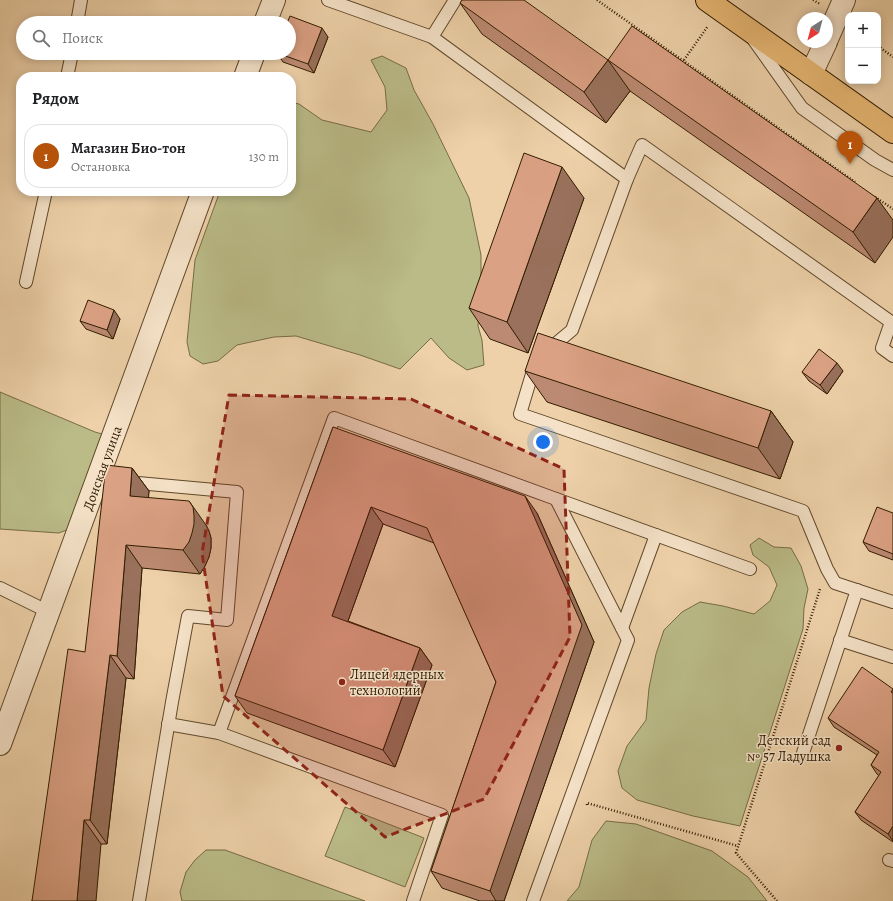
<!DOCTYPE html>
<html lang="ru">
<head>
<meta charset="utf-8">
<style>
  :root { --surface:#fff; --page:#f6f6f6; --text:#202124; --muted:#757577; --line:#e0e0e0; --accent:#b45309 }
  body { margin:0; font-family:Alegreya,serif; background:var(--page); color:var(--text) }
  .controls { position:absolute; right:12px; top:12px; display:grid; overflow:hidden; border-radius:8px; box-shadow:0 2px 10px #0003 }
  .controls button { width:36px; height:36px; display:grid; place-items:center; padding:0; border:0; border-bottom:1px solid var(--line); background:var(--surface); color:var(--text); font:20px sans-serif }
  .compass { position:absolute; left:797px; top:12px; width:36px; height:36px; border-radius:50%; background:var(--surface); box-shadow:0 2px 10px #0003; rotate:216deg }
  .you { position:absolute; left:543px; top:442px; width:14px; height:14px; margin:-10px; border:3px solid #fff; border-radius:50%; background:#1a73e8; box-shadow:0 0 0 6px #1a73e833 }
  .badge { display:grid; place-items:center; width:26px; height:26px; border-radius:50%; background:var(--accent); color:#fff; font-size:13px; font-weight:700 }
  .pin { position:absolute; translate:-50% -33px; filter:drop-shadow(0 1px 2px #0008) }
  .pin::after { content:''; position:absolute; top:21px; width:14px; height:12px; background:inherit; clip-path:polygon(0 0,100% 0,50% 100%) }
  .list { margin:0; padding:0; list-style:none }
  h2 { display:flex; justify-content:space-between; align-items:center; height:52px; margin:0; padding:0 16px; font-size:17px }
  h2 small { font-size:13px; font-weight:400; color:var(--muted) }
  .list li { display:grid; grid-template-columns:26px 1fr auto; gap:12px; align-items:center; box-sizing:border-box; height:64px; margin:0 8px 8px; padding:0 8px; border:1px solid var(--line); border-radius:16px }
  .list b { display:block; font-size:15px; white-space:nowrap }
  .list p { margin:0; font-size:13px; white-space:nowrap; color:var(--muted) }
  .list em { font-size:13px; font-style:normal; color:var(--muted) }
  .icon { flex:none; width:22px; height:22px; fill:none; stroke:currentColor; stroke-width:2; stroke-linecap:round; stroke-linejoin:round }
  .map { position:relative; flex:none; width:893px; height:901px; overflow:hidden }
  .search { position:absolute; background:var(--surface); box-shadow:0 2px 10px #0003; left:16px; top:16px; width:280px; height:44px; display:flex; align-items:center; gap:10px; box-sizing:border-box; padding:0 14px; border-radius:22px; color:var(--muted); font-size:15px }
  .panel { position:absolute; background:var(--surface); box-shadow:0 2px 10px #0003; left:16px; top:72px; width:280px; height:124px; border-radius:16px }
  .map>svg:first-child { display:block }
  .green { fill:#babb87; stroke:#766c44 }
  .lines { fill:none; stroke-linecap:round; stroke-linejoin:round }
  .service-casing { stroke:#60492a; stroke-width:14 }
  .tertiary-casing { stroke:#60492a; stroke-width:24 }
  .trunk-casing { stroke:#311c00; stroke-width:24 }
  .path { stroke:#311c00; stroke-width:2.5; stroke-dasharray:1 2; stroke-linecap:butt }
  .service { stroke:#f4e1c7; stroke-width:12 }
  .tertiary { stroke:#f4e1c7; stroke-width:22 }
  .trunk { stroke:#e7b874; stroke-width:22 }
  .wall { fill:#bc8a72; stroke:#311c00 }
  .shaded-wall { fill:#99715c; stroke:#311c00 }
  .building { fill:#dba184; stroke:#311c00 }
  .marked { fill:#8f2418; fill-opacity:0.2; stroke:#8f2418; stroke-width:3; stroke-dasharray:8 5; stroke-linejoin:round }
  .poi-dot { fill:#8f2418; stroke:#f4e1c7; stroke-width:1.5 }
  .labels { text-anchor:middle; stroke-width:3; stroke-linejoin:round; paint-order:stroke }
  .street-label { font-size:14px; fill:#311c00; stroke:#f4e1c7 }
  .poi-label { font-size:14px; fill:#311c00; stroke:#f4e1c7; text-anchor:start }
</style>
</head>
<body>
<div class="map">
<svg width="893" height="901" viewBox="0 0 893 901">
  <rect width="100%" height="100%" fill="#eed1a9"/>
  <filter id="stains"><feTurbulence type="fractalNoise" baseFrequency=".005" numOctaves="4"/><feColorMatrix values="0 0 0 0 .2 0 0 0 0 .09 0 0 0 0 .02 0 0 0 .5 -.17"/></filter>
  <radialGradient id="worn" r=".72"><stop offset=".6" stop-color="#630" stop-opacity="0"/><stop offset="1" stop-color="#630" stop-opacity=".3"/></radialGradient>
  <!-- green -->
  <g class="green">
    <polygon points="382,56 406,68 414,90 433,124 469,198 481,255 481,287 478,326 482,340 484,365 467,370 449,358 431,338 400,369 360,355 296,336 274,337 237,345 218,361 203,364 190,356 187,342 195,260 220,191 291,191 291,102 299,104 322,120 371,132 387,110 385,87 371,60"/>
    <polygon points="0,392 95,432 102,434 106,444 69,529 59,533 0,529"/>
    <polygon points="759,538 774,547 791,548 801,566 808,589 804,608 803,629 740,826 693,816 637,800 622,788 618,771 627,746 646,720 649,688 656,654 664,630 682,612 700,602 723,606 754,614 770,601 777,585 769,567 753,555 750,545"/>
    <polygon points="345,807 424,838 405,887 325,856"/>
    <polygon points="606,821 636,824 712,851 748,877 767,901 567,901 579,887 592,840"/>
    <polygon points="206,850 225,850 365,901 182,901 180,892 186,872 195,860"/>
  </g>
  <g class="lines">
    <defs>
      <g id="service">
        <polyline points="328,0 432,37"/>
        <polyline points="455,0 432,37 627,179 572,330 547,351"/>
        <polyline points="77,23 81,0"/>
        <polyline points="753,39 802,108 875,160 893,170"/>
        <polyline points="67,77 72,53"/>
        <polyline points="627,179 642,145 891,322 882,348 893,356"/>
        <polyline points="26,282 46,191"/>
        <polyline points="535,364 520,414 803,511 827,569 835,583 893,602"/>
        <polyline points="127,482 237,492 227,620 188,616 172,702 139,901"/>
        <polyline points="556,499 750,569"/>
        <polyline points="0,588 49,612"/>
        <polyline points="622,628 656,535"/>
        <polyline points="840,640 893,657"/>
        <polyline points="168,724 219,733 442,815 413,901"/>
        <polyline points="219,733 334,418 556,499 628,640 533,901"/>
        <polyline points="803,753 857,590"/>
        <polyline points="889,860 893,861"/>
      </g>
      <g id="tertiary">
        <polyline points="265,23 274,0"/>
        <polyline points="827,39 844,0"/>
        <polyline points="811,74 826,42"/>
        <polyline points="245,77 254,53"/>
        <polyline points="0,744 203,191"/>
      </g>
      <polyline id="trunk" points="707,0 893,132"/>
    </defs>
    <!-- service casing -->
    <use href="#service" class="service-casing"/>
    <!-- tertiary casing -->
    <use href="#tertiary" class="tertiary-casing"/>
    <!-- trunk casing -->
    <use href="#trunk" class="trunk-casing"/>
    <!-- path -->
    <g class="path">
      <polyline points="597,0 855,182"/>
      <polyline points="813,0 820,4"/>
      <polyline points="878,46 893,57"/>
      <polyline points="684,60 708,26"/>
      <polyline points="875,197 893,209"/>
      <polyline points="587,805 587,803 738,846"/>
      <polyline points="777,901 736,853 820,589"/>
    </g>
    <!-- service -->
    <use href="#service" class="service"/>
    <!-- tertiary -->
    <use href="#tertiary" class="tertiary"/>
    <!-- trunk -->
    <use href="#trunk" class="trunk"/>
  </g>
  <!-- wall -->
  <g class="wall">
    <polygon points="460,3 608,60 877,198 875,263 630,91 606,123 482,34"/>
    <polygon points="328,37 314,73 283,62 277,53"/>
    <polygon points="584,198 528,353 490,339 469,308"/>
    <polygon points="120,319 113,339 86,329 80,321"/>
    <polygon points="525,371 771,411 793,442 780,479 547,402"/>
    <polygon points="843,371 827,394 809,381 802,372"/>
    <polygon points="333,427 537,513 594,642 504,901 480,901 442,888 431,871 496,682 434,543 383,524 348,621 420,648 432,665 395,767 247,713 235,696"/>
    <polygon points="132,468 149,491 148,498 206,525 209,531 211,538 211,548 209,557 205,566 200,574 142,568 134,679 126,678 107,844 101,844 32,901"/>
    <polygon points="893,513 893,560 869,551 863,542"/>
    <polygon points="893,689 893,842 861,820 855,812 879,776 877,774 871,765 877,755 834,727 828,718"/>
  </g>
  <!-- shaded-wall -->
  <g class="shaded-wall">
    <polygon points="322,28 328,37 314,73 308,64"/>
    <polygon points="608,60 630,91 606,123 584,92"/>
    <polygon points="562,167 584,198 528,353 507,322"/>
    <polygon points="877,198 893,220 893,237 875,263 853,232"/>
    <polygon points="114,310 120,319 113,339 107,330"/>
    <polygon points="837,363 843,371 827,394 820,385"/>
    <polygon points="771,411 793,442 780,479 758,448"/>
    <polygon points="132,468 149,491 147,520 130,496"/>
    <polygon points="525,496 537,513 594,642 504,901 496,901 490,891"/>
    <polygon points="189,501 206,525 209,531 211,538 211,548 209,557 205,566 200,574 183,550"/>
    <polygon points="371,507 383,524 344,632 332,616"/>
    <polygon points="126,545 142,568 134,679 117,656"/>
    <polygon points="420,648 432,665 395,767 383,750"/>
    <polygon points="110,655 126,678 107,844 90,820"/>
    <polygon points="84,820 101,844 96,901 77,901"/>
    <polygon points="893,826 893,841 888,834"/>
  </g>
  <!-- building -->
  <g class="building">
    <polygon points="462,0 524,0 608,60 584,92 460,3"/>
    <polygon points="290,16 322,28 308,64 277,53 289,53 289,23 287,23"/>
    <polygon points="632,26 877,198 853,232 608,60"/>
    <polygon points="524,153 562,167 507,322 469,308"/>
    <polygon points="88,300 114,310 107,330 80,321"/>
    <polygon points="538,333 771,411 758,448 525,371"/>
    <polygon points="819,349 837,363 820,385 802,372"/>
    <polygon points="333,427 525,496 582,625 490,891 431,871 496,682 427,528 371,507 332,616 420,648 383,750 235,696"/>
    <polygon points="106,465 132,468 130,496 189,501 193,507 194,515 194,524 192,533 189,542 183,550 126,545 117,656 110,655 90,820 84,820 77,901 32,901 68,649 85,652"/>
    <polygon points="877,507 893,513 893,554 863,542"/>
    <polygon points="862,667 893,689 891,692 893,693 893,826 888,834 855,812 881,772 871,765 879,752 828,718"/>
  </g>
  <!-- marked area -->
  <path class="marked" d="M229,395L411,399L564,469L570,637L484,799L385,837L223,696L202,553Z"/>
  <!-- markers -->
  <g class="poi-dot">
    <circle cx="342" cy="682" r="4"/>
    <circle cx="839" cy="748" r="4"/>
  </g>
  <g class="labels">
    <!-- street labels -->
    <g class="street-label">
      <text transform="translate(102 468) rotate(-70)" y="5">Донская улица</text>
    </g>
    <!-- poi labels -->
    <g class="poi-label">
      <text x="350" y="679">Лицей ядерных<tspan x="350" dy="16">технологий</tspan></text>
      <text x="831" y="745" text-anchor="end">Детский сад<tspan x="831" dy="16">№ 57 Ладушка</tspan></text>
    </g>
  </g>
  <rect width="100%" height="100%" filter="url(#stains)"/>
  <rect width="100%" height="100%" fill="url(#worn)"/>
</svg>
<div class="controls">
<button>+</button>
<button>−</button>
</div>
<svg class="compass" viewBox="-18 -18 36 36"><path d="M0-13l5 13h-10z" fill="#e53935"/><path d="M0 13l5-13h-10z" fill="#757577"/></svg>
<div class="you"></div>
<div class="pin badge" style="left:850px;top:164px">1</div>
<div class="search"><svg class="icon" aria-label="search" viewBox="0 0 24 24"><circle cx="10" cy="10" r="6"/><path d="M15 15l6 6"/></svg>Поиск</div>
<section class="panel">
<h2>Рядом<small></small></h2>
<ul class="list">
<li><span class="badge">1</span><div><b>Магазин Био-тон</b><p>Остановка</p></div><em>130 m</em></li>
</ul>
</section>
</div>
</body>
</html>
